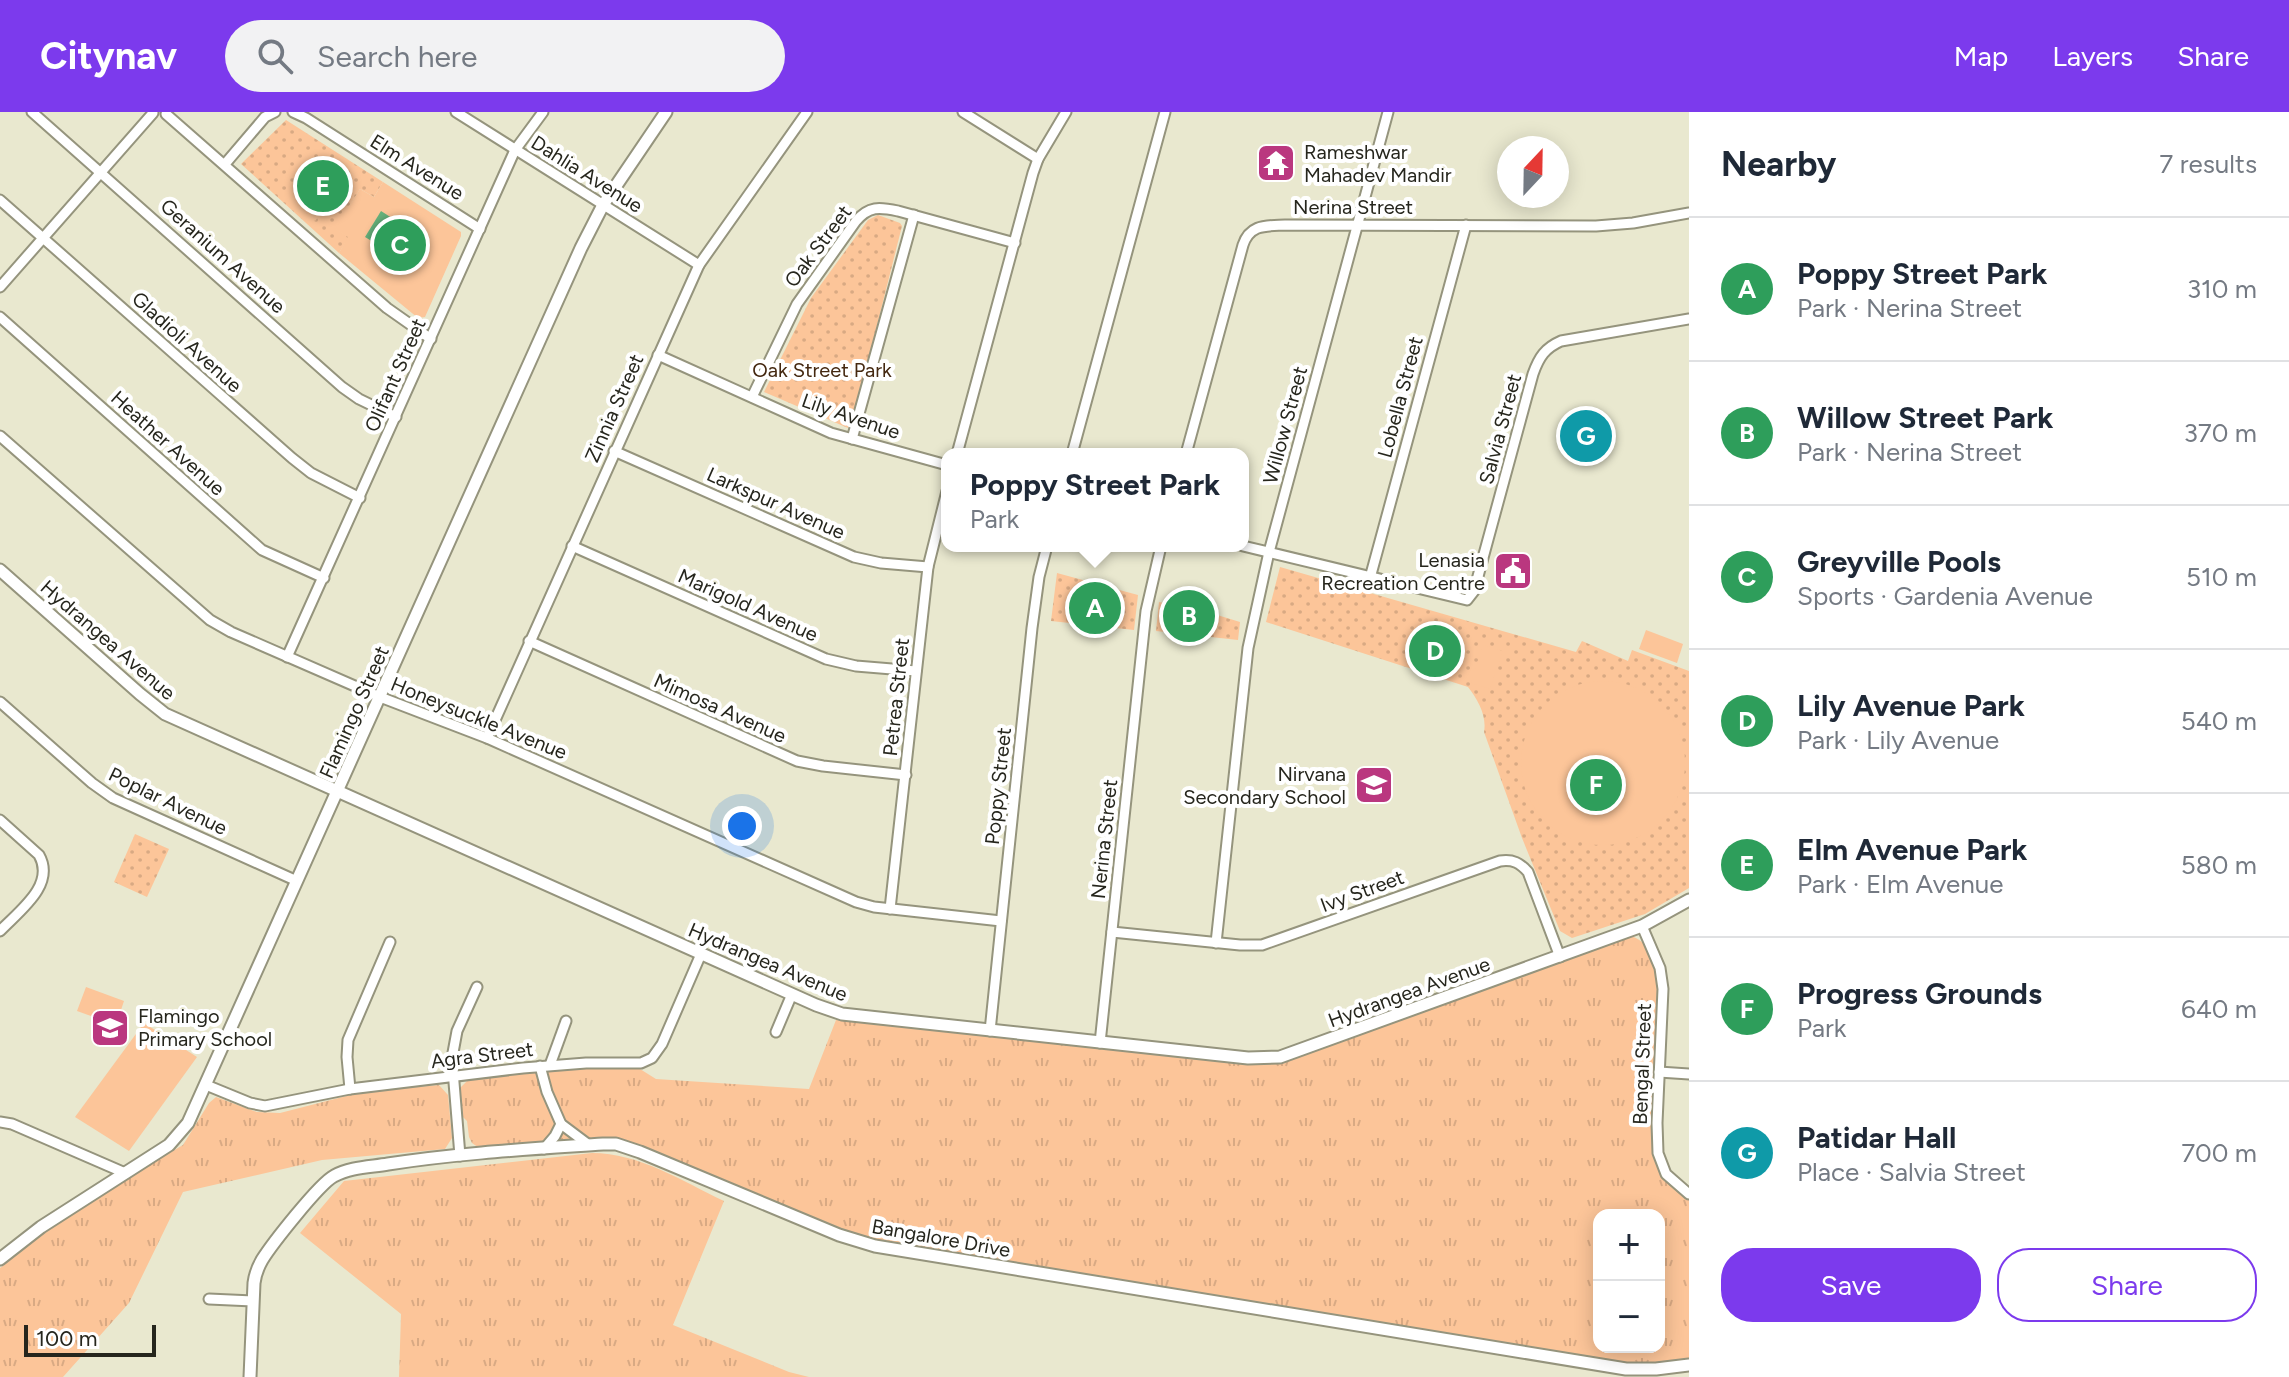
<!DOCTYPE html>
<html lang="en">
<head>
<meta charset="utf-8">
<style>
  :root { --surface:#fff; --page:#f2f2f3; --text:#1f2937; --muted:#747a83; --line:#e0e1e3; --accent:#7c3aed }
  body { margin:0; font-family:Figtree,sans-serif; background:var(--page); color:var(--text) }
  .controls { position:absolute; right:24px; bottom:24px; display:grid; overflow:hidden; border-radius:16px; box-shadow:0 4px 20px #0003 }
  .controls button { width:72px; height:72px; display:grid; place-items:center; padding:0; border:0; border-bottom:2px solid var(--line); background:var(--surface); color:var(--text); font:40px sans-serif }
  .compass { position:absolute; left:1497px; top:24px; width:72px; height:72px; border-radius:50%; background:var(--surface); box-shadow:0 4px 20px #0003; rotate:22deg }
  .scale { position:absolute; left:24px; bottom:20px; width:132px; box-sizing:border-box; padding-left:8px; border:4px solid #26261d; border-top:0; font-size:22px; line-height:28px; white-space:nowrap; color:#26261d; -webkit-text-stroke:6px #fff; paint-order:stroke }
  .you { position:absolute; left:742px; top:714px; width:28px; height:28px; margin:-20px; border:6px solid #fff; border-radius:50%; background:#1a73e8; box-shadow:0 0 0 12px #1a73e833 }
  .badge { display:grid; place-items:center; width:52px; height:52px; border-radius:50%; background:var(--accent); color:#fff; font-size:26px; font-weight:700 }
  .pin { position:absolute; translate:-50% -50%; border:4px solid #fff; box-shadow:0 2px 8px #0006 }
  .popup { position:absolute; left:941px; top:336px; width:308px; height:104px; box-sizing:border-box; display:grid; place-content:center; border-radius:16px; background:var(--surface); filter:drop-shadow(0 2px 6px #0005); font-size:26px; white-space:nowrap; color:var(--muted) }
  .popup b { font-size:30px; color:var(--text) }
  .popup::after { content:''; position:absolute; left:50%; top:100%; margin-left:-16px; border:16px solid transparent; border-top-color:var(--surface) }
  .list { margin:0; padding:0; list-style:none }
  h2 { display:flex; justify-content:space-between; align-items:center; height:104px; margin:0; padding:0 32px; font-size:34px }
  h2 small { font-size:26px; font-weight:400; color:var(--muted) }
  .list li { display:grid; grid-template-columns:52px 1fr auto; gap:24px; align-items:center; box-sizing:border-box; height:144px; padding:0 32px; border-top:2px solid var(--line) }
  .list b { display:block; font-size:30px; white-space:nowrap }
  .list p { margin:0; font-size:26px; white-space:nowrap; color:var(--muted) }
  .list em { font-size:26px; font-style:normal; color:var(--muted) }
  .actions { display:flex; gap:16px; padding:24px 32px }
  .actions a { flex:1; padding:18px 0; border:2px solid var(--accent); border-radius:32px; text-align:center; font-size:28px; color:var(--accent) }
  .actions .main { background:var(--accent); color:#fff }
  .icon { flex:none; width:44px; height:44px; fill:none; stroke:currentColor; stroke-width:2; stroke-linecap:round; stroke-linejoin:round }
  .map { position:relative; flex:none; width:1689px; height:1265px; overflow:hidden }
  header { display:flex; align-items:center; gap:48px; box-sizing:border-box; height:112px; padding:0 40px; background:var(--accent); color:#fff }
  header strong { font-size:38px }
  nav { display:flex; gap:44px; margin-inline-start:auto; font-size:28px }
  .search { width:560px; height:72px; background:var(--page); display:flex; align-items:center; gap:20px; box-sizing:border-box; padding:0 28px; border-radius:44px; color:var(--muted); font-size:30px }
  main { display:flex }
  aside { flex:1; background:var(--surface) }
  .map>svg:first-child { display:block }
  .grass { fill:url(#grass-tufts); fill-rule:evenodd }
  .park { fill:url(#park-dots) }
  .garden { fill:#fcc599 }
  .water { fill:#66b17b }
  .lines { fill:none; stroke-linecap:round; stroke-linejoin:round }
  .minor-casing { stroke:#95947d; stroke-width:13 }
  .tertiary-casing { stroke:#95947d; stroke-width:15 }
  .minor { stroke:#fff; stroke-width:9 }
  .tertiary { stroke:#fff; stroke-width:11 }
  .labels { text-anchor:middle; stroke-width:8; stroke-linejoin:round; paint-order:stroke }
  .poi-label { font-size:20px; fill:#26261d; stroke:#fff; text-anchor:start }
  .street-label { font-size:20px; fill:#26261d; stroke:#fff }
  .park-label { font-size:20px; fill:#442810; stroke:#fff }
</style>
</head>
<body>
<header>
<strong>Citynav</strong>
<div class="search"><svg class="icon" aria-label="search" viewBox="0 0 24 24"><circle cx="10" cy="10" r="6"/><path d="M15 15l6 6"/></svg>Search here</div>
<nav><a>Map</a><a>Layers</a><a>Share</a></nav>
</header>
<main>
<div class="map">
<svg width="1689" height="1265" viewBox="0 0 1689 1265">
  <defs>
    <pattern id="grass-tufts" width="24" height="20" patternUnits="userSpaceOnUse" patternTransform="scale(2)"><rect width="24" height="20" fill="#fcc599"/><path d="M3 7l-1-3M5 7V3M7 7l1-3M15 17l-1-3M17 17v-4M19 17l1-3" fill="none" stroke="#d8a983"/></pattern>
    <pattern id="park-dots" width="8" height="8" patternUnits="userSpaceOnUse" patternTransform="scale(2)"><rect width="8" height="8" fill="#fcc599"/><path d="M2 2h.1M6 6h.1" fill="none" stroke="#d8a983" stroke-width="1.8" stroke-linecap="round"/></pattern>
  </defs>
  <rect width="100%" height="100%" fill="#e9e8cf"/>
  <!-- grass -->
  <g class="grass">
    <path d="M1630,824C1650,828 1654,852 1658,870L1652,1041L1662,1064L1689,1086V1247L1642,1253L1617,1251L864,1126L628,1029L617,1028L479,1036L472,1031L469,1025L467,1009L462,1004L460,976L470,966L571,955L640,957L656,967L809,977L836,908L1170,943L1260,952L1277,951ZM1599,1103H1659V1235H1599Z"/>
    <polygon points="439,973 448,983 452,1026 445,1037 322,1048 183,1080 129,1191 63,1265 0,1265 0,1156 43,1122 142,1057 183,1033 209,991 216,985 257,1000 280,1001 362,980"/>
    <path d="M592,1041C639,1041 682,1069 724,1089L673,1213L789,1260L809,1265H399L401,1202L300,1121L344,1069Z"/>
  </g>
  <!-- park -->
  <g class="park">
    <polygon points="286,8 383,70 374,85 360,77 336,117 349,125 339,141 241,52"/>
    <polygon points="878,103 900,111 902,114 863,269 848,316 764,280 811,186 868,108"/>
    <path d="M1280,455L1576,540L1582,529L1628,549L1632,538L1689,559V776L1645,802L1572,826L1560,819L1522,726L1484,620C1487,604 1478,588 1468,575L1266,510Z"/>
    <polygon points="1057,461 1138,483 1134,518 1051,509"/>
    <polygon points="1159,490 1201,498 1240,510 1238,528 1156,519"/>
    <polygon points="135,722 169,737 147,785 114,770"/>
  </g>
  <!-- garden -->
  <g class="garden">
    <polygon points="298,67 328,93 315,109 285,82"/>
    <polygon points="383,70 461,120 461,124 425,205 418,206 339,141 348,125 335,117 360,77 374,85"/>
    <polygon points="1646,518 1683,532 1677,551 1639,537"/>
    <polygon points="1450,522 1470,528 1457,566 1438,560"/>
    <polygon points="1483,533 1503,539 1490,577 1471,571"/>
    <circle cx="1603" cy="651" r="82"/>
    <polygon points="86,875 124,889 116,913 77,899"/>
    <polygon points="144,911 197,945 129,1039 75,1005"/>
  </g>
  <!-- water -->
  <polygon class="water" points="381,99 409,117 393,142 365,125"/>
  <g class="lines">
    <defs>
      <g id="minor">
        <polyline points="32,0 342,275 359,287 396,305"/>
        <polyline points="293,0 306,6 480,117"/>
        <polyline points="456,0 699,153"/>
        <polyline points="963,0 1038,47"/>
        <polyline points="166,2 387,196 431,227"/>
        <polyline points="225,52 265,5 275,0"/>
        <polyline points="0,88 292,346 311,361 360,386"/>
        <polyline points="0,175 153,1"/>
        <polyline points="0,205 262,438 324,466"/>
        <polyline points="658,243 831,321 947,353"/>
        <path d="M752,285L797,192L856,109C869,94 879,95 898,99L1015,131"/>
        <polyline points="0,324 210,508 231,520 380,585 487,626 856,790 874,795 1001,809"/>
        <polyline points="852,327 914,103"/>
        <polyline points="614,339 854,445 881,451 928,455"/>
        <polyline points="957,342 1033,61 1038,47 1066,0"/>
        <polyline points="1072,342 1165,0"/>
        <path d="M1186,342L1243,133C1250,112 1266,114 1285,113L1596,114L1633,111L1689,101"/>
        <polyline points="572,434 826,547 856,554 916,559"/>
        <path d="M1243,434L1467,488L1474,479L1533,262C1539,245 1545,236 1561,229L1689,207"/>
        <polyline points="1370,466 1466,113"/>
        <polyline points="529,529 797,649 823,654 906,663"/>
        <polyline points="287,545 515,38 543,0"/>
        <polyline points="0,590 92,671 113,686 297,769"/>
        <polyline points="487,626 699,153 807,0"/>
        <path d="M0,708L39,743C56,773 19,799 0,819"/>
        <polyline points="890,797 928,455 947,379"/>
        <polyline points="1642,814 1660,856 1663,877 1657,1011 1658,1041 1666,1062 1689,1082"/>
        <path d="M1112,820L1240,833H1262L1500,749C1513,747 1520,751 1528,760L1560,845"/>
        <polyline points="1216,831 1248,536 1269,440 1388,0"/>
        <polyline points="990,919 1032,516 1039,465 1047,434"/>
        <polyline points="776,920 792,882"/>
        <polyline points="1100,931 1146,499 1161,434"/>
        <polyline points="550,953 566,909"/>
        <polyline points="540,954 547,980 561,1012 589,1033"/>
        <polyline points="1659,960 1689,962"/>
        <polyline points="206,973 250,991 265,994 350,977 523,956 586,951 641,951 652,946 662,932 701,842"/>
        <polyline points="350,977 347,945 348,928 390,830"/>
        <polyline points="0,1010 12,1012 125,1061"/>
        <polyline points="544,1037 555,1024 561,1012"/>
        <polyline points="460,1044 452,946 457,919 477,875"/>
        <polyline points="209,1187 253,1189"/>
      </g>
      <g id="tertiary">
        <polyline points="0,458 140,582 165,602 816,893 842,902 1248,946 1280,945 1642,814 1689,788"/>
        <polyline points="0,1147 41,1115 169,1033 188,1011 581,136 603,93 666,0"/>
        <path d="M250,1265L254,1171C255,1163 258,1155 262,1148C272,1132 319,1072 334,1064C350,1055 371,1055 388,1052C459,1041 531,1037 603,1032H616L640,1040L839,1123L875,1134L1626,1257H1656L1689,1253"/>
      </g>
    </defs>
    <!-- minor casing -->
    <use href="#minor" class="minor-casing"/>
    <!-- tertiary casing -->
    <use href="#tertiary" class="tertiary-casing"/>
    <!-- minor -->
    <use href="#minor" class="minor"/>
    <!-- tertiary -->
    <use href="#tertiary" class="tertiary"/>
  </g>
  <!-- icons -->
  <defs>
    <symbol id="temple-square" viewBox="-11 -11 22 22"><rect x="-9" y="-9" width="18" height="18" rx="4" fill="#ba377f" stroke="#fff"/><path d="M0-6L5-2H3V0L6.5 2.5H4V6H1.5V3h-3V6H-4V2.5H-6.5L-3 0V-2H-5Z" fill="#fff"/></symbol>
    <symbol id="civic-square" viewBox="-11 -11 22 22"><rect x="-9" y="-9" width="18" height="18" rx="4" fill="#ba377f" stroke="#fff"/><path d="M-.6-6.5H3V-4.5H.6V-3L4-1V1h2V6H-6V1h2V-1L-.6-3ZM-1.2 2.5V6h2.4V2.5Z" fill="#fff"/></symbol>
    <symbol id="school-square" viewBox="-11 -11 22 22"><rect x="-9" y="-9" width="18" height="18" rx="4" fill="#ba377f" stroke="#fff"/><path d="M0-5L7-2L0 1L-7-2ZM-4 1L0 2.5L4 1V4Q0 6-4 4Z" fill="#fff"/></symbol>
  </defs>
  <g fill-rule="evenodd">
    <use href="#temple-square" x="1254" y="29" width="44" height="44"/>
    <use href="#civic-square" x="1491" y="437" width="44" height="44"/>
    <use href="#school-square" x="1352" y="651" width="44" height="44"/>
    <use href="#school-square" x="88" y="894" width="44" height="44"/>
  </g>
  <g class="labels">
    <!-- poi labels -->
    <g class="poi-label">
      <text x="1304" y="47">Rameshwar<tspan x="1304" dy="23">Mahadev Mandir</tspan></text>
      <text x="1485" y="455" text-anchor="end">Lenasia<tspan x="1485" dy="23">Recreation Centre</tspan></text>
      <text x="1346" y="669" text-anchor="end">Nirvana<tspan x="1346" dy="23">Secondary School</tspan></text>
      <text x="138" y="911">Flamingo<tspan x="138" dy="23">Primary School</tspan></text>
    </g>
    <!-- street labels -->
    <g class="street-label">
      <text transform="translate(417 55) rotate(32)" y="7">Elm Avenue</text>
      <text transform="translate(587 62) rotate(32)" y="7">Dahlia Avenue</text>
      <text x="1353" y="102">Nerina Street</text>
      <text transform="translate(818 134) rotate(-53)" y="7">Oak Street</text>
      <text transform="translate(223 144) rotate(42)" y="7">Geranium Avenue</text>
      <text transform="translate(187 230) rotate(42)" y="7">Gladioli Avenue</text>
      <text transform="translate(395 263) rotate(-66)" y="7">Olifant Street</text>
      <text transform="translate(1400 285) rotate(-75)" y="7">Lobella Street</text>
      <text transform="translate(614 296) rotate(-66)" y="7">Zinnia Street</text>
      <text transform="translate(851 304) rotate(19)" y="7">Lily Avenue</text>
      <text transform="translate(1285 313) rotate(-75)" y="7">Willow Street</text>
      <text transform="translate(1500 317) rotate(-75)" y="7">Salvia Street</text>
      <text transform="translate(168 331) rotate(42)" y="7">Heather Avenue</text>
      <text transform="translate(776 391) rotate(24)" y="7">Larkspur Avenue</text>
      <text transform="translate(748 493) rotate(24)" y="7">Marigold Avenue</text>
      <text transform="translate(108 528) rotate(41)" y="7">Hydrangea Avenue</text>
      <text transform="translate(896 585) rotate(-84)" y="7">Petrea Street</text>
      <text transform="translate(720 596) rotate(24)" y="7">Mimosa Avenue</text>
      <text transform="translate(354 600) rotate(-66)" y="7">Flamingo Street</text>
      <text transform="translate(479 606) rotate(22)" y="7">Honeysuckle Avenue</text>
      <text transform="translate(998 674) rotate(-84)" y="7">Poppy Street</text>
      <text transform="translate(168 689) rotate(26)" y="7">Poplar Avenue</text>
      <text transform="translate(1104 727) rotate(-84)" y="7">Nerina Street</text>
      <text transform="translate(1362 779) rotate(-20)" y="7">Ivy Street</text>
      <text transform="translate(768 850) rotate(23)" y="7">Hydrangea Avenue</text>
      <text transform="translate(1409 880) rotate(-20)" y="7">Hydrangea Avenue</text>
      <text transform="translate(482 943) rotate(-7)" y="7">Agra Street</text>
      <text transform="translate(1642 952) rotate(-88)" y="7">Bengal Street</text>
      <text transform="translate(941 1126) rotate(10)" y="7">Bangalore Drive</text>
    </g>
    <!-- park labels -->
    <g class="park-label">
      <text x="822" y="265">Oak Street Park</text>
    </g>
  </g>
</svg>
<div class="controls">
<button>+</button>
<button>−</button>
</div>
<svg class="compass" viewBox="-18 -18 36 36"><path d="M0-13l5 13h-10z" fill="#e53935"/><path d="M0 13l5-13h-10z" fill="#747a83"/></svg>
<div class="scale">100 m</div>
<div class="you"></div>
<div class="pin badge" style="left:1095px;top:496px;background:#2e9e5b">A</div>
<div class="popup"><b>Poppy Street Park</b>Park</div>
<div class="pin badge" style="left:1189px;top:504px;background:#2e9e5b">B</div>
<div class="pin badge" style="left:400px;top:133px;background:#2e9e5b">C</div>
<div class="pin badge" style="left:1435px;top:539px;background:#2e9e5b">D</div>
<div class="pin badge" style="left:323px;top:74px;background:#2e9e5b">E</div>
<div class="pin badge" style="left:1596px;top:673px;background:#2e9e5b">F</div>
<div class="pin badge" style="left:1586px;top:324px;background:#0f9aa8">G</div>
</div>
<aside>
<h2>Nearby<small>7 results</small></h2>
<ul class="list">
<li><span class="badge" style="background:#2e9e5b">A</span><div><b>Poppy Street Park</b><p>Park · Nerina Street</p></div><em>310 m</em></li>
<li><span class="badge" style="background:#2e9e5b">B</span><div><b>Willow Street Park</b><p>Park · Nerina Street</p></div><em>370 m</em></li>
<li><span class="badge" style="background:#2e9e5b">C</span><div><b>Greyville Pools</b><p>Sports · Gardenia Avenue</p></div><em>510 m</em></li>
<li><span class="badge" style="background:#2e9e5b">D</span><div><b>Lily Avenue Park</b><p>Park · Lily Avenue</p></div><em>540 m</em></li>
<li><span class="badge" style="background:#2e9e5b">E</span><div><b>Elm Avenue Park</b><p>Park · Elm Avenue</p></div><em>580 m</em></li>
<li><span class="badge" style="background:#2e9e5b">F</span><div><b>Progress Grounds</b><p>Park</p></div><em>640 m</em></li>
<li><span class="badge" style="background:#0f9aa8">G</span><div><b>Patidar Hall</b><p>Place · Salvia Street</p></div><em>700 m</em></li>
</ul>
<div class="actions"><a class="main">Save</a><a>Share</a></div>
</aside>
</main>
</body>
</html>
